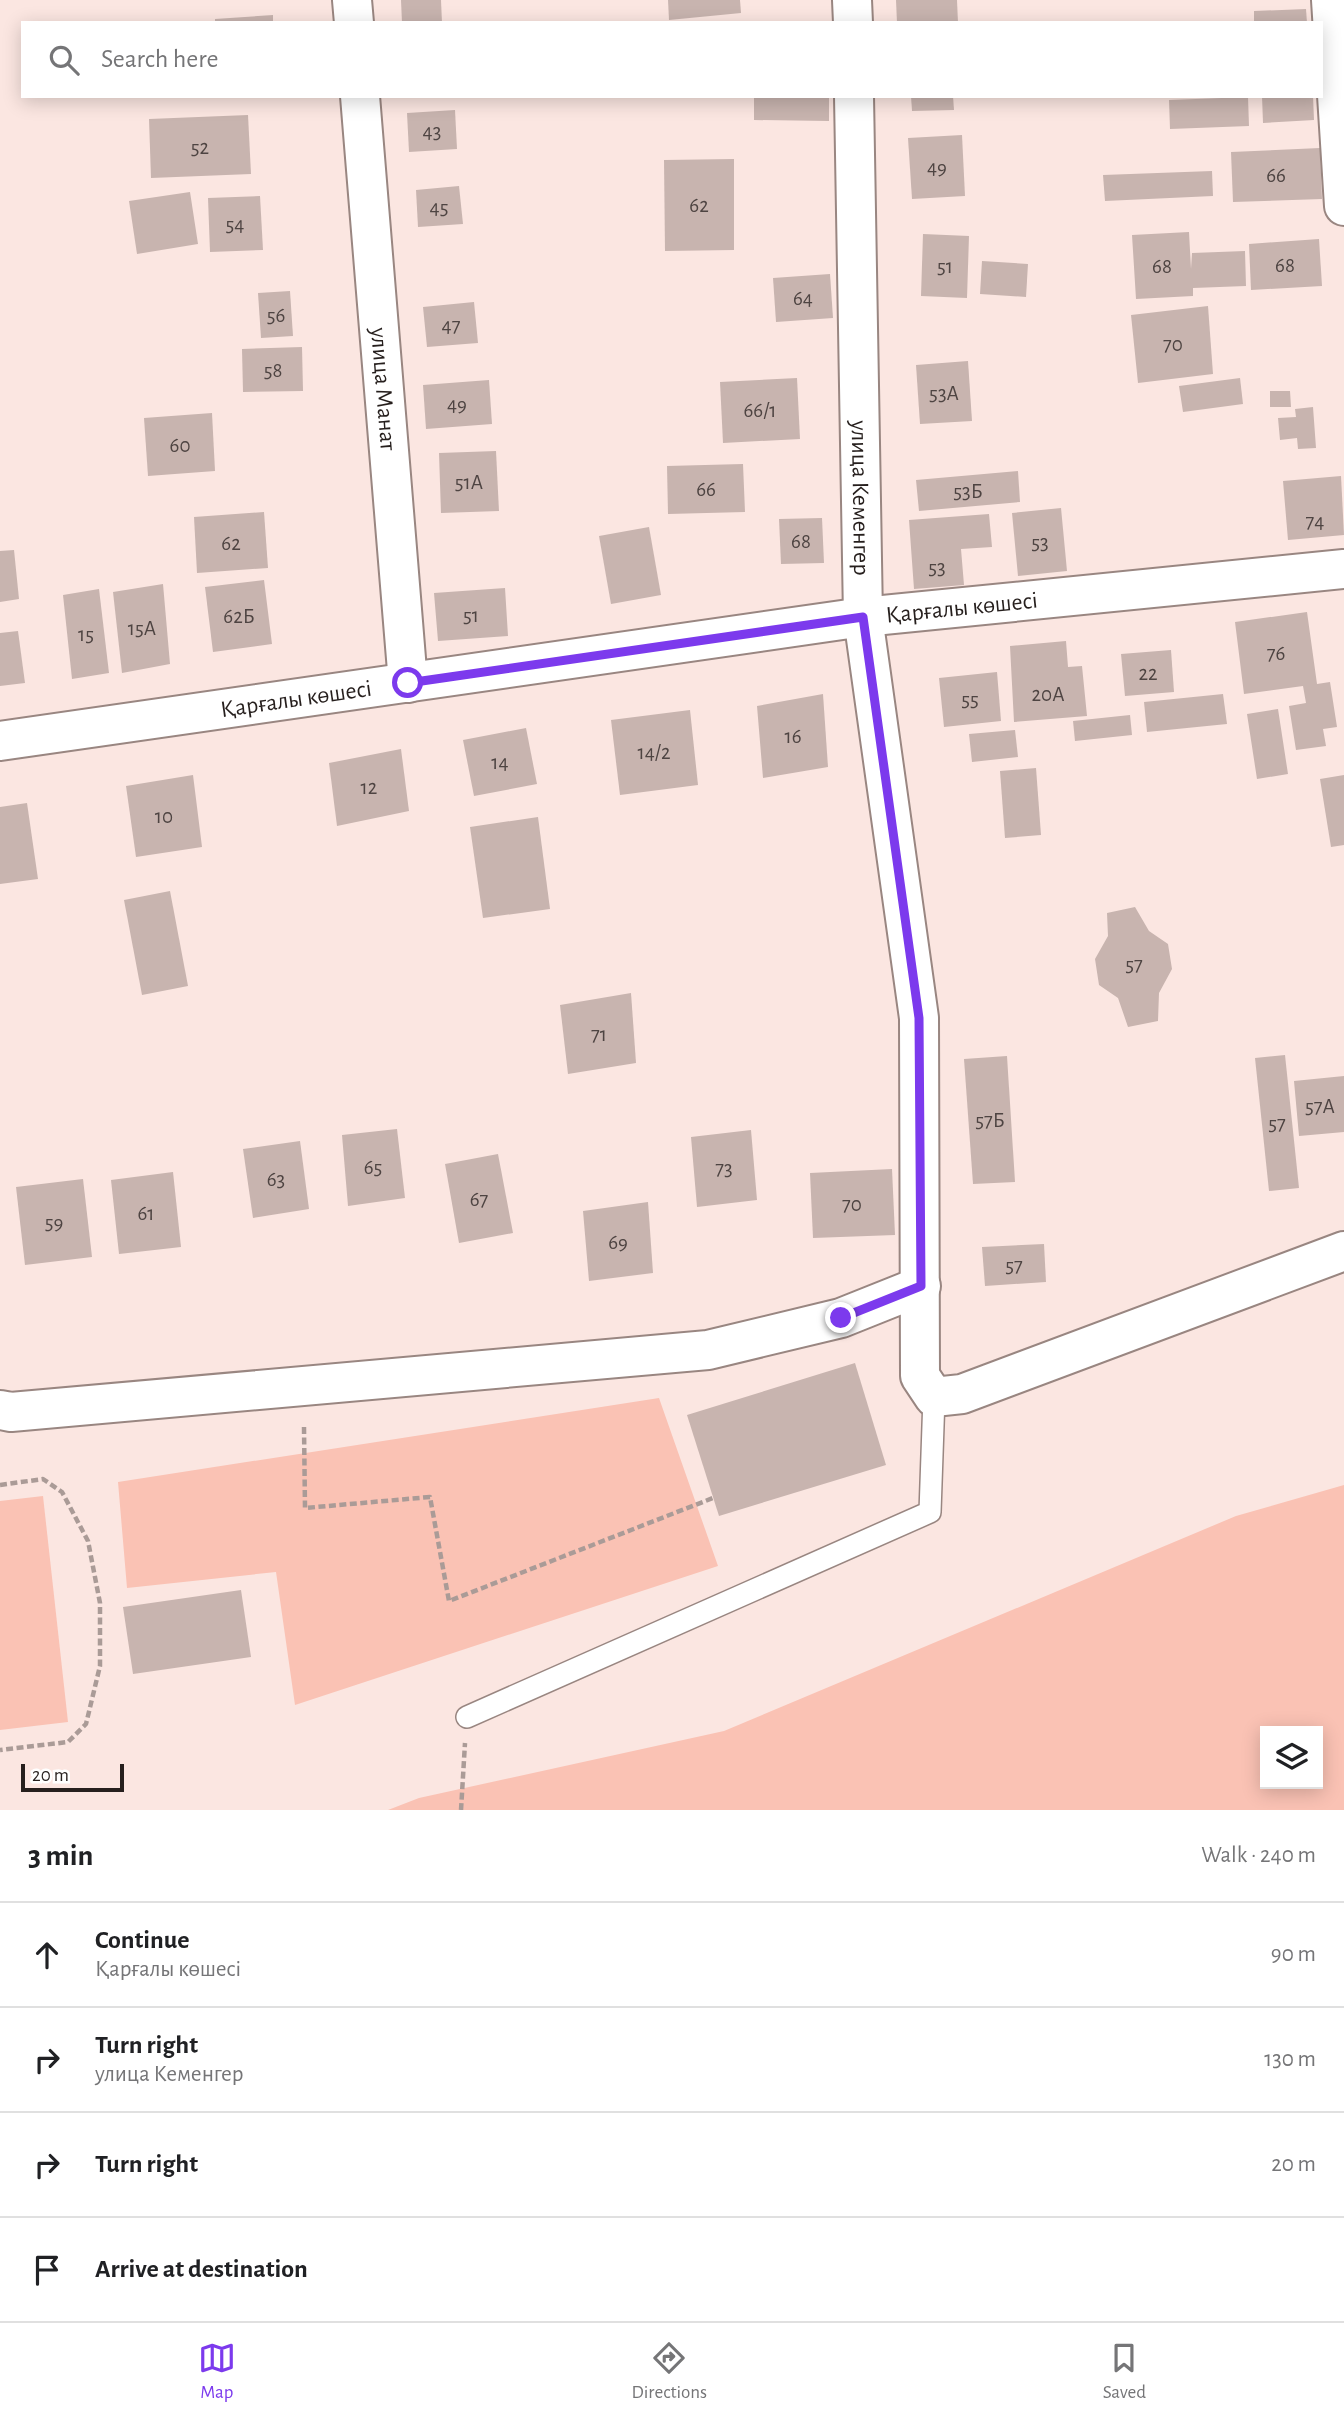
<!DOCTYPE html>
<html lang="en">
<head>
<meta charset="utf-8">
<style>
  :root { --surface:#fff; --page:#f6f6f6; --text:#202124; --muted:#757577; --line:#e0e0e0; --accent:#7c3aed }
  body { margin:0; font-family:"Alegreya Sans",sans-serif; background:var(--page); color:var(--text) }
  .controls { position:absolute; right:21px; bottom:21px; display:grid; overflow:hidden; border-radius:0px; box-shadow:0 4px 18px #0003 }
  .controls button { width:63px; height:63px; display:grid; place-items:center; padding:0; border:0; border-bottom:2px solid var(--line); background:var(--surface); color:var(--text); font:35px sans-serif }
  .scale { position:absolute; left:21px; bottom:18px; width:103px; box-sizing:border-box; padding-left:7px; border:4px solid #261f1d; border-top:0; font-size:19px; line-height:24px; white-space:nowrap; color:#261f1d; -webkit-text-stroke:5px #fff; paint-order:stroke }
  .stop { position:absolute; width:21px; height:21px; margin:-16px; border:5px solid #7c3aed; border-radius:50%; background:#fff }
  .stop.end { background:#7c3aed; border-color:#fff; box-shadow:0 2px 7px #0008 }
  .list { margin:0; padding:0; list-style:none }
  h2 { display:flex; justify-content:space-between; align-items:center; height:91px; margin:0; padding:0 28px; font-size:30px }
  h2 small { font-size:23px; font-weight:400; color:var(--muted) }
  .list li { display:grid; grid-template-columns:46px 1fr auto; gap:21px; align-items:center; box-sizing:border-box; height:105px; padding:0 28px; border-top:2px solid var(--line) }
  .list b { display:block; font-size:26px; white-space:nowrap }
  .list p { margin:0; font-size:23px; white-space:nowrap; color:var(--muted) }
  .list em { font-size:23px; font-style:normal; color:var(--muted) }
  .icon { flex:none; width:38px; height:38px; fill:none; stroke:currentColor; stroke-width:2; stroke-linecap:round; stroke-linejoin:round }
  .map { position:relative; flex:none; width:1344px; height:1810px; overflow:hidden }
  .search { position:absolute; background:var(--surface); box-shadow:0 4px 18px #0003; left:21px; right:21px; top:21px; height:77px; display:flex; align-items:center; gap:18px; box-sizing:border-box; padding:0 24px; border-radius:0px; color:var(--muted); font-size:26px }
  .sheet { height:511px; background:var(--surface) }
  nav { display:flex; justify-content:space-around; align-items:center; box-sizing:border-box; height:98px; border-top:2px solid var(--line); background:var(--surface); font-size:19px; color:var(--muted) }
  nav a { display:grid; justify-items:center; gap:4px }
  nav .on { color:var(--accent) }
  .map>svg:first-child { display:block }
  .green { fill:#fac2b4; fill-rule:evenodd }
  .building { fill:#c8b4af }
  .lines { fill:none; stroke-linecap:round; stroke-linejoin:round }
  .service-casing { stroke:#998681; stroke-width:24 }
  .minor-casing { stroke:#998681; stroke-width:42 }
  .path { stroke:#aa9b97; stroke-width:4.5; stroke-dasharray:7 3.5; stroke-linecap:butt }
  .service { stroke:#fff; stroke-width:21 }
  .minor { stroke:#fff; stroke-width:38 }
  .route { stroke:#7c3aed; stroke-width:9 }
  .labels { text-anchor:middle; stroke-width:6; stroke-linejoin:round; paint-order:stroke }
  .number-label { font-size:21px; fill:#4e4442 }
  .street-label { font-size:24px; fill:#261f1d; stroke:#fff }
</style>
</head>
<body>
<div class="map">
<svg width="1344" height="1810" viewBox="0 0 1344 1810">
  <rect width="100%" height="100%" fill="#fbe6e1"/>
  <!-- green -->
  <g class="green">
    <polygon points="659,1398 718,1566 295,1705 276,1572 127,1588 118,1482"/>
    <path d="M1344,1485V1810H388L419,1798L724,1731L1236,1516ZM1318,1731V1784H1265V1731Z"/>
    <polygon points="43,1496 68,1722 0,1730 0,1501"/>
  </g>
  <!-- building -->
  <g class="building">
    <polygon points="401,0 441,0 442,23 402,23"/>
    <polygon points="668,0 740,0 741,13 669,20"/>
    <polygon points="896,0 957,0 958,23 897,23"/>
    <polygon points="1306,9 1307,23 1254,23 1254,11"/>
    <polygon points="273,15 273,23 215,23 215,19"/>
    <polygon points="754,96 829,96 829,121 754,120"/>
    <polygon points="911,96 953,96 954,110 912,111"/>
    <polygon points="1262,96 1313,96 1314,120 1263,123"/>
    <polygon points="1248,97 1249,126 1170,129 1169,100"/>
    <polygon points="455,110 457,149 409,152 407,113"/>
    <polygon points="248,115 251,174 151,178 149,119"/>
    <polygon points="962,135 965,196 912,199 908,138"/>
    <polygon points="1320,148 1322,199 1233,202 1231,152"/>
    <polygon points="734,159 734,250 665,251 664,160"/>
    <polygon points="1212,171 1213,196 1105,201 1103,175"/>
    <polygon points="459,186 463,224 418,227 416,190"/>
    <polygon points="190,192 198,244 137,254 129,201"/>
    <polygon points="260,196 263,250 210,252 208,198"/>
    <polygon points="1189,232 1191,269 1192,253 1245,251 1246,286 1193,288 1193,296 1136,299 1132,235"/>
    <polygon points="923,234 969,236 967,298 921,296"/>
    <polygon points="1319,239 1322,286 1251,290 1249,244"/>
    <polygon points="982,261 1028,264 1026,297 980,294"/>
    <polygon points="830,274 833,318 776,322 773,278"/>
    <polygon points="290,291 293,336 261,338 258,293"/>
    <polygon points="474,302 478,343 427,347 423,307"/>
    <polygon points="1208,306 1213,374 1138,383 1131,315"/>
    <polygon points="302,347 303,391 243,392 242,349"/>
    <polygon points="968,361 972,421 920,424 916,365"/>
    <polygon points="797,378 800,439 723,443 720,382"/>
    <polygon points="1240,378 1243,404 1183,412 1179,386"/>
    <polygon points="489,380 492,424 426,429 423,385"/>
    <polygon points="1270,391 1290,391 1291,407 1270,407"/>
    <polygon points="1313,407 1316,448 1298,449 1297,438 1280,440 1278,418 1296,417 1295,409"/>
    <polygon points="212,413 215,471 148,476 144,418"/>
    <polygon points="496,451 499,511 441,513 439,453"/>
    <polygon points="743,464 745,512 668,514 667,466"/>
    <polygon points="1018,471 1020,502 919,511 916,480"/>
    <polygon points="1341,476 1344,535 1288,540 1283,481"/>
    <polygon points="1061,508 1067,571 1018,576 1012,513"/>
    <polygon points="264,512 268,568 197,573 194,517"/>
    <polygon points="989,514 992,547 961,549 964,585 914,589 909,520"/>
    <polygon points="822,518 824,563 781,564 779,519"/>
    <polygon points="649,527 661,595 611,604 599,536"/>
    <polygon points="14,550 19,599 0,602 0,551"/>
    <polygon points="264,580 272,644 213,652 205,587"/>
    <polygon points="163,584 170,664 122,673 113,592"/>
    <polygon points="505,588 508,636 438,641 434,593"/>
    <polygon points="99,589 109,673 72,679 63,595"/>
    <polygon points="1307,612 1317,684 1330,682 1337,727 1323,729 1326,746 1296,750 1289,706 1306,703 1303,686 1244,694 1235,622"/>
    <polygon points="18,631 25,683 0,686 0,633"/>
    <polygon points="1066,641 1068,667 1082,666 1087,716 1014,722 1010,646"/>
    <polygon points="1171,650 1174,692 1125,696 1121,654"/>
    <polygon points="997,672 1001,721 944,727 939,678"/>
    <polygon points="823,694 828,767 763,778 757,706"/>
    <polygon points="1223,694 1227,724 1147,732 1144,702"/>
    <polygon points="1278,709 1288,774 1257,779 1247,714"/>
    <polygon points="690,710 698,785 620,795 611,720"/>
    <polygon points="1130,715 1132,735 1075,741 1073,721"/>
    <polygon points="526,728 537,784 474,796 463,740"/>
    <polygon points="1015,730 1018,757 972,762 969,734"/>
    <polygon points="401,749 409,811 337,826 329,763"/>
    <polygon points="1036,768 1041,835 1005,838 1000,771"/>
    <polygon points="193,775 202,847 136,857 126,786"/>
    <polygon points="1344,775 1344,845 1331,847 1320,779"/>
    <polygon points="27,803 38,879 0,884 0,807"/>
    <polygon points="538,817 550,909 483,918 470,827"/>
    <polygon points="170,891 188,986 142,995 124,900"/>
    <polygon points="1135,907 1149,931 1168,944 1172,969 1159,993 1158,1021 1128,1027 1118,998 1099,985 1095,959 1108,936 1107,913"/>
    <polygon points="631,993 636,1063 568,1074 560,1005"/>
    <polygon points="1285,1055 1299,1188 1269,1191 1255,1058"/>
    <polygon points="1007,1056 1015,1182 973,1184 964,1059"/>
    <polygon points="1344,1076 1344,1132 1299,1136 1294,1081"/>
    <polygon points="397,1129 405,1198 348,1206 342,1135"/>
    <polygon points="751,1130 757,1200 697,1207 691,1137"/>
    <polygon points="300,1141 309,1209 253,1218 243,1149"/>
    <polygon points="498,1154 513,1233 459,1243 445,1164"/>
    <polygon points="892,1169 895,1235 813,1238 810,1173"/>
    <polygon points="173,1172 181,1247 119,1254 111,1180"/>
    <polygon points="83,1179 92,1257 25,1265 16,1187"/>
    <polygon points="648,1202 653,1273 589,1281 583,1211"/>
    <polygon points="1044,1244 1046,1282 985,1286 982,1247"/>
    <polygon points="855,1363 886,1465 719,1516 687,1415"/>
    <polygon points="241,1590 251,1657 133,1674 123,1607"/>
  </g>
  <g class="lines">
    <defs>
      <polyline id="service" points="467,1717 930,1512 934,1397"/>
      <g id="minor">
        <polyline points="352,0 354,23"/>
        <polyline points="852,0 853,23"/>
        <polyline points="1331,0 1344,206"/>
        <path id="s1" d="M360,96L408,683"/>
        <path id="s2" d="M854,96L863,617L919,1018L920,1376L934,1397L962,1394L1344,1251"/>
        <path id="s3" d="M0,741L863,617L1344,569"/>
        <polyline points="0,1410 11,1412 708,1350 841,1318 921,1286"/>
      </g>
    </defs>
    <!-- service casing -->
    <use href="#service" class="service-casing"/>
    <!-- minor casing -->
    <use href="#minor" class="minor-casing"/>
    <!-- path -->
    <g class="path">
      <polyline points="304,1427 305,1508 430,1497 449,1601 713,1498"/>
      <polyline points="0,1485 43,1479 62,1492 88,1541 100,1603 100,1666 86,1724 68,1742 0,1750"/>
      <polyline points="461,1810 465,1743"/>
    </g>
    <!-- service -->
    <use href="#service" class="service"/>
    <!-- minor -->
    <use href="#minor" class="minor"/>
  </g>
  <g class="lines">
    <!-- route -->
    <polyline class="route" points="408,683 863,617 919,1018 921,1286 841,1318"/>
  </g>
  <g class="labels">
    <!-- number labels -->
    <g class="number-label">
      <text x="432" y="138">43</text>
      <text x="200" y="154">52</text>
      <text x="937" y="174">49</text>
      <text x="1276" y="182">66</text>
      <text x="699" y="212">62</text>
      <text x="439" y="214">45</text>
      <text x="235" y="231">54</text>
      <text x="1285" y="272">68</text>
      <text x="945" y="273">51</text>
      <text x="1162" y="273">68</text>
      <text x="803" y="305">64</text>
      <text x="276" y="322">56</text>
      <text x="451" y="332">47</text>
      <text x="1173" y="351">70</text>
      <text x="273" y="377">58</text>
      <text x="944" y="400">53А</text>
      <text x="457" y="411">49</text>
      <text x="760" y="417">66/1</text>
      <text x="180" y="452">60</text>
      <text x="469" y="489">51А</text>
      <text x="706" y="496">66</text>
      <text x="968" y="498">53Б</text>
      <text x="1315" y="528">74</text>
      <text x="801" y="548">68</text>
      <text x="1040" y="549">53</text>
      <text x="231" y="550">62</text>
      <text x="937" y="574">53</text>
      <text x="471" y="622">51</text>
      <text x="239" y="623">62Б</text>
      <text x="142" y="635">15А</text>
      <text x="86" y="641">15</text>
      <text x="1276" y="660">76</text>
      <text x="1148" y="680">22</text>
      <text x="1048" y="701">20А</text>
      <text x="970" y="706">55</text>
      <text x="793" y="743">16</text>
      <text x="654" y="759">14/2</text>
      <text x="500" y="769">14</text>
      <text x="369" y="794">12</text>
      <text x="164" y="823">10</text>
      <text x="1134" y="971">57</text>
      <text x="599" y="1041">71</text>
      <text x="1320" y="1113">57А</text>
      <text x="990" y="1127">57Б</text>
      <text x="1277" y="1130">57</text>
      <text x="373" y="1174">65</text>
      <text x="724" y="1175">73</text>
      <text x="276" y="1186">63</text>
      <text x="479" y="1206">67</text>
      <text x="852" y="1211">70</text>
      <text x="146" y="1220">61</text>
      <text x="54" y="1229">59</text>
      <text x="618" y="1249">69</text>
      <text x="1014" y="1272">57</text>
    </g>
    <!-- street labels -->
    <g class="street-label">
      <text dy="8" stroke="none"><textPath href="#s1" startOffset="294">улица Манат</textPath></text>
      <text dy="8" stroke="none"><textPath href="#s2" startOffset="402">улица Кеменгер</textPath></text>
      <text dy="8" stroke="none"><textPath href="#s3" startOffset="971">Қарғалы көшесі</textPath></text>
      <text dy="8" stroke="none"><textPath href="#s3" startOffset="299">Қарғалы көшесі</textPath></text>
    </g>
  </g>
</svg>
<div class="controls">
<button><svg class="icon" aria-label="layers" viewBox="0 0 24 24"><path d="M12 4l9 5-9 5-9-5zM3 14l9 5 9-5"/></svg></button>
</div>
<div class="scale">20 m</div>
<div class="stop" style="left:408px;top:683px"></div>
<div class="stop end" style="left:841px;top:1318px"></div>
<div class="search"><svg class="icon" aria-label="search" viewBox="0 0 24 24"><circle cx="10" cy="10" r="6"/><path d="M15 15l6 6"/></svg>Search here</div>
</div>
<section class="sheet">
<h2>3 min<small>Walk · 240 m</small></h2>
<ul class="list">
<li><svg class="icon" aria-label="ahead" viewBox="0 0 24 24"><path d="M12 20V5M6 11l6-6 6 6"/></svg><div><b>Continue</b><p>Қарғалы көшесі</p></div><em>90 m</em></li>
<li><svg class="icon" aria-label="right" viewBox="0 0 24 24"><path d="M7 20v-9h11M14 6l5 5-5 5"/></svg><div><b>Turn right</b><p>улица Кеменгер</p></div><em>130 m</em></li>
<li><svg class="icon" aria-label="right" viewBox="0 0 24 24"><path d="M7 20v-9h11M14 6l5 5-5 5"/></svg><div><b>Turn right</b></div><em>20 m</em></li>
<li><svg class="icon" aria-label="arrive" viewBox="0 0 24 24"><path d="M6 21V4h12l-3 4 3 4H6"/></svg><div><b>Arrive at destination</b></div></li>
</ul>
</section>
<nav>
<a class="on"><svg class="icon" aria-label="map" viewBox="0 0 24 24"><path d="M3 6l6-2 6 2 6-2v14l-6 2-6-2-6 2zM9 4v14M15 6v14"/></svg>Map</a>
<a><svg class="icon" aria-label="directions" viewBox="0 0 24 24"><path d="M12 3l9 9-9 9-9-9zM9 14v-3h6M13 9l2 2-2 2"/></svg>Directions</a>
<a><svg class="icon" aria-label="saved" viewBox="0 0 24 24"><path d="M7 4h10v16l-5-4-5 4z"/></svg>Saved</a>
</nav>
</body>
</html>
